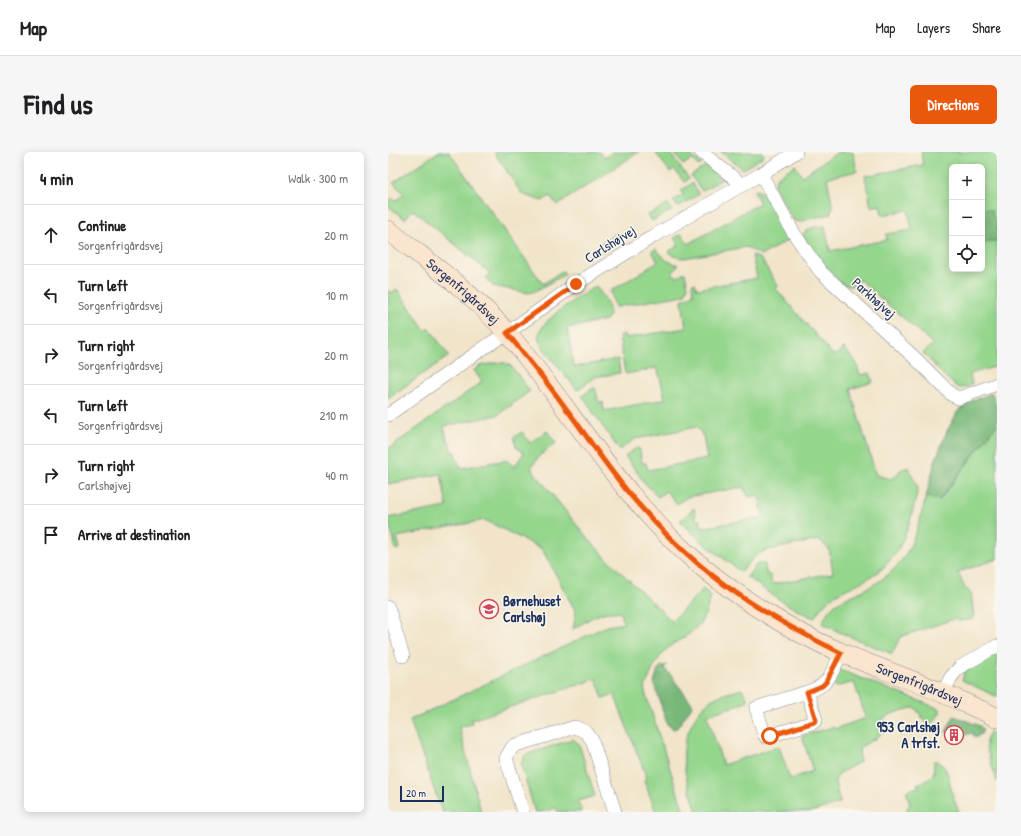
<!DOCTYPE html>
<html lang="en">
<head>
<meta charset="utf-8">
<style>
  :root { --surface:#fff; --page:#f6f6f6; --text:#202124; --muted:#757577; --line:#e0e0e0; --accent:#ea580c }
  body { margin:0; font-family:"Patrick Hand",sans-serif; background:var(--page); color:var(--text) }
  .controls { position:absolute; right:12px; top:12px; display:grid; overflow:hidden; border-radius:6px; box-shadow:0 2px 10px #0003 }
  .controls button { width:36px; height:36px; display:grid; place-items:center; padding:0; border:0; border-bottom:1px solid var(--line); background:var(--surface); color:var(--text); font:20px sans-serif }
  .scale { position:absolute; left:12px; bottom:10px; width:44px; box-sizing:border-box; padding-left:4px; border:2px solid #1b2f5e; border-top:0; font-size:11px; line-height:14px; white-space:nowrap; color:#1b2f5e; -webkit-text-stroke:3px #fbf7ec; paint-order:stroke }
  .stop { position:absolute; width:12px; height:12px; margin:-9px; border:3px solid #ea580c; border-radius:50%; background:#fff }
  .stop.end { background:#ea580c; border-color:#fff; box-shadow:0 1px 4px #0008 }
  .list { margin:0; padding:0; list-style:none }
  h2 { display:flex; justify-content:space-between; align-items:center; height:52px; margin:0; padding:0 16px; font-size:17px }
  h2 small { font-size:13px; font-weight:400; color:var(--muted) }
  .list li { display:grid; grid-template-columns:26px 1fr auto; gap:12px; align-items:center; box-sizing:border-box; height:60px; padding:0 16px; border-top:1px solid var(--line) }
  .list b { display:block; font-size:15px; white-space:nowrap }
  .list p { margin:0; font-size:13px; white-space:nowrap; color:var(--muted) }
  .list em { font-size:13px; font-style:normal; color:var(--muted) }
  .icon { flex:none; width:22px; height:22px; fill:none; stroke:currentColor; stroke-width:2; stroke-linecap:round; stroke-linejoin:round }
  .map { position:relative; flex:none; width:609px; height:660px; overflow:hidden; border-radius:6px }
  header { display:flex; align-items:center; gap:24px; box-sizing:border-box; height:56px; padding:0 20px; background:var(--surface); border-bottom:1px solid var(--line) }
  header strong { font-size:19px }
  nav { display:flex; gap:22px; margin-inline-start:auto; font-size:14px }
  .intro { display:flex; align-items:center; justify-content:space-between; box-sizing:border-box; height:96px; padding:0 24px }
  h1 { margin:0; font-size:28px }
  .button { padding:10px 18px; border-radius:6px; background:var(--accent); color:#fff; font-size:14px; font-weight:700 }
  main { display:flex; gap:24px; padding:0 24px }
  aside { flex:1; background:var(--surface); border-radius:6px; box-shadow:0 2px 10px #0003 }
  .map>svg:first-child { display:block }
  .green { fill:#95d68d; stroke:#588276; fill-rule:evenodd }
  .forest { fill:#78b778; stroke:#4a736b }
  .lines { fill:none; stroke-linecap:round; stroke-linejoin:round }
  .street-casing { stroke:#868a94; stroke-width:14 }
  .secondary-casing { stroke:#868a94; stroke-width:20 }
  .street { stroke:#fff; stroke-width:13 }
  .secondary { stroke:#fbe5cf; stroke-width:19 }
  .route { stroke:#ea580c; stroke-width:5 }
  .labels { text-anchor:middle; stroke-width:3; stroke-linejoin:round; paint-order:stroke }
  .street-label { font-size:14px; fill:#1b2f5e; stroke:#fbf7ec }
  .poi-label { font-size:14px; font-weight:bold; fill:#1b2f5e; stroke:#fbf7ec; text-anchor:start }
</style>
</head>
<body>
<header>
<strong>Map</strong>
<nav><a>Map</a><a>Layers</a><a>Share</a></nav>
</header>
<div class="intro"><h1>Find us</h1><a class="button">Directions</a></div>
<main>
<aside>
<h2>4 min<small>Walk · 300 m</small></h2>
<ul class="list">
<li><svg class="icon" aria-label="ahead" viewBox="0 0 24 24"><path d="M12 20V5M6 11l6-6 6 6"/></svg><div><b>Continue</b><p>Sorgenfrigårdsvej</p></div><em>20 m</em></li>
<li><svg class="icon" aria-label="left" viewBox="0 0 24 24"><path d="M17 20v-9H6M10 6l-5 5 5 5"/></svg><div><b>Turn left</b><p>Sorgenfrigårdsvej</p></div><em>10 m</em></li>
<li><svg class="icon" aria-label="right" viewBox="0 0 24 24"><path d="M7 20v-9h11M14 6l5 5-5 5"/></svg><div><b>Turn right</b><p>Sorgenfrigårdsvej</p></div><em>20 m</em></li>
<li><svg class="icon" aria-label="left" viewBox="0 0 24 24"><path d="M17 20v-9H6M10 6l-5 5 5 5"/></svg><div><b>Turn left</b><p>Sorgenfrigårdsvej</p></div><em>210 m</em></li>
<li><svg class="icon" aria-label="right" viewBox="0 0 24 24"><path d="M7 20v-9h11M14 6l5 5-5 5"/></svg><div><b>Turn right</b><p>Carlshøjvej</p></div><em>40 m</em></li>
<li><svg class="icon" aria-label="arrive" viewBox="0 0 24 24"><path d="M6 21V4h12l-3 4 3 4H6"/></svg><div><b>Arrive at destination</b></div></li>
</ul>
</aside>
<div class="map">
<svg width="609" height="660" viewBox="0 0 609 660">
  <rect width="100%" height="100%" fill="#fbf7ec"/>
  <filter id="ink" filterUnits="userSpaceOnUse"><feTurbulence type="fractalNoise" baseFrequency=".025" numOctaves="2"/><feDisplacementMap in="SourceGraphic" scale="8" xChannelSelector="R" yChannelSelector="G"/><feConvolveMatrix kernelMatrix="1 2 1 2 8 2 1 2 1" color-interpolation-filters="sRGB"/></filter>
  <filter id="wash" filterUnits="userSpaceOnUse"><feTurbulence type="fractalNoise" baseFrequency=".012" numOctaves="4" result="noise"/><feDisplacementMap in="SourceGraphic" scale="16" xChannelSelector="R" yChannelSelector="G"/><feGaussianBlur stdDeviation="0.9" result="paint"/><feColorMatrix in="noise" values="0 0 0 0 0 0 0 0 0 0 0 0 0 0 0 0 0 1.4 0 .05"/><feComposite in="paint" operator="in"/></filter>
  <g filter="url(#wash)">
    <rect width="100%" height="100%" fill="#f1e4c9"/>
    <!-- green -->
    <g class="green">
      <polygon points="50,0 61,0 155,132 174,119 177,121 176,123 147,139 141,141 105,134 98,127 102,121 25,58 17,67 0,54 0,50 4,46 7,49 16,42 5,31"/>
      <polygon points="106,0 212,0 216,6 225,0 251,0 169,53 162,44 154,49 134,42"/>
      <polygon points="267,0 281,0 301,27 296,30 286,17 282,20"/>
      <polygon points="286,0 299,0 314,12 310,14 304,7 295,13"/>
      <polygon points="333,0 374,0 376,4 355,17"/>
      <polygon points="450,0 465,0 469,19 439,26 445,55 442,62 411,70 405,68 387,35 388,26 407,13 414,24"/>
      <path d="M533,0H609V214L582,222L584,232C581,234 576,236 572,236C566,236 541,207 535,201L545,192L472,128L463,134L456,133L450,128L424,101L415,83C419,75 428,75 437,74L442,99L499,88L498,82L524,78L520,58L494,63L492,53L483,55L477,24L535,13ZM564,15H594V117H564Z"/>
      <polygon points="317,14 331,24 333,28 314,39 303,24"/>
      <polygon points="304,31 310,41 310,43 289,55 285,49 295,43 293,39"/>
      <polygon points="368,38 375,41 379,44 402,87 374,103 358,95 296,106 289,105 280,100 291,93 286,86 294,82 300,92 372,51 366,39"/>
      <polygon points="280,52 284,57 283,59 264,69 260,63"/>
      <polygon points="229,81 233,87 214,100 210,93"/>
      <polygon points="268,97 278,108 290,113 284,122 290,125 294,121 297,121 300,135 296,143 227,155 223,139 270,110 264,99"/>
      <path d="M364,103L373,107L390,134L388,137L446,204L456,196L468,210L472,223L482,221L485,230L462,237L488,323L503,327L510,322L512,318L521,315L526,328L530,336C523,369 515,405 484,424C459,439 442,439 426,466C401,456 380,440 359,425L368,413L376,410L379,423H382L384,432L445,421L441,397L431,388L380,398C367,402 361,411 353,420L313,389L292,369L306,356L308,368H312L314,376L375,365L371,343L361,345L355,335L299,345L289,352L278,339L270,345L256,330L237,304L247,297L251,296L252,299L254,311H258L260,318L319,307L315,284L309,275L247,287L231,298L194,244L205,236H207L211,251L215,250L216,259L277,247L272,225L269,216L238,222L237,221L231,184L237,182L238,186L298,176L294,148L305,142L304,132L307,131L309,137L369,126Z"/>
      <path d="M208,134C214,143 228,159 218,168L179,176L186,215L230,207L232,221L207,225L189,238C181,227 154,198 151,188C146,170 195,143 208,134Z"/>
      <polygon points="9,137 37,178 41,176 61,204 0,246 0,138 3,141"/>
      <path d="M108,211H117L123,214L142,239L110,263L56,274L59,288H61L63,300L67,299L68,306L73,316L119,308L126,315L136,301L128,295L126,285L134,280L142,291L159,279L168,291L151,304L143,316L196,382L219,407L284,469L315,437L323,444C317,464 315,472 297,485C289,490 284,491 277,499C267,509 262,524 256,537L296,660H268L256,628L259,626L226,542L215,546L208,527L83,568L84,572L71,575L93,660H54L22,568L219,474L236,471L233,461C215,456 200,468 185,477L188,460L154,397L97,368L9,385L12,396L8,398L0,366L59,355L53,322L0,332V297L94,230L86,218L92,214Z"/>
      <path d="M609,272V407L570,420L576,435L583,441L586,467L571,469L569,466L512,485L504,502L451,480L434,471L441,458L447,452C461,444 477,439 490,430C523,409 529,379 538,345L552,348Z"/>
      <polygon points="609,501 609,545 574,528 577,519"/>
      <path d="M452,518L552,557V561L544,572H539L529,558L526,556C517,557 493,563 491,573C491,576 492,580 492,583L489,586L472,595L471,597L472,610C464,615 449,619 447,630L452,651L423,660H309C299,629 288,604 303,573C308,563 315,553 325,547C334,542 344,540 354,537L360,548L359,550L319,563L335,613L391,594L402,627L425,619L414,584L445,575L446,577L478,566L466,530L448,535L445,531L449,520Z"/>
      <polygon points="602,580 609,585 609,630 598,595 598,588"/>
      <polygon points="185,587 191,592 207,644 190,649 194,660 170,660 168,656 154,660 147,660 133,612 137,603"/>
      <path d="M546,608C559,612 561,625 563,636C564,644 568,652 571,660H518L522,651L518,639L530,635L529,632C546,626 546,625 546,608Z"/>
    </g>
    <!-- forest -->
    <g class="forest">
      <polygon points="599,57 604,59 605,65 609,69 609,89 599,89 594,92 594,58"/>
      <polygon points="604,241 609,257 609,272 551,348 538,345 547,309 559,279 570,259 583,249"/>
      <polygon points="279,513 276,516 286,526 286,528 304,551 304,554 289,576 285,577 279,572 266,531 270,517 274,514"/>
      <polygon points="566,564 592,574 595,577 593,582 587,586 584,581 573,584 571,578 559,581 558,580"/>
    </g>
  </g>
  <g filter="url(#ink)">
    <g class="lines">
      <defs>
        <g id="street">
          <polyline points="313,0 355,33"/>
          <polyline points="373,22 405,80 432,119 527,206 564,243 571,246 609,232"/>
          <polyline points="0,263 100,193 119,181 188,132 264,85 373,22 408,0"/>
          <polyline points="0,455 15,504"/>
          <path d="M419,540L368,556L376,582L378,585L426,570L428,568L419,540C442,533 444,520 453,501"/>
          <polyline points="555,541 563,525 572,515 609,494"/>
          <polyline points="135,660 118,606 125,594 187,575 198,580 204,588 227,660"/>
        </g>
        <g id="secondary">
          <path id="s1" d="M0,78C42,111 86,142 121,183C185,259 235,349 312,413C355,449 403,479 454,501C495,518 537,532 577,551C587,556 599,560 609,566"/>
        </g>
      </defs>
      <!-- street casing -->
      <use href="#street" class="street-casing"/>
      <!-- secondary casing -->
      <use href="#secondary" class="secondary-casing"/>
      <!-- street -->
      <use href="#street" class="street"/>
      <!-- secondary -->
      <use href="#secondary" class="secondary"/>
    </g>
  </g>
  <g class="lines" filter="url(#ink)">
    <!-- route -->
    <path class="route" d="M188,132L119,181C139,206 159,230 177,255C202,288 224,323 252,354C286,393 327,429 371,456C397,473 425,487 453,501L438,530L434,534L419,540L428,568L426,570L382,584"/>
  </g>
  <!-- icons -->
  <defs>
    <symbol id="school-ring" viewBox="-11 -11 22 22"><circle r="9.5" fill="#fbf7ec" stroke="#d1495b" stroke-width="1.5"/><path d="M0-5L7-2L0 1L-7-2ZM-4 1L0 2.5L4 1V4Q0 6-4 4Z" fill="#d1495b"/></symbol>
    <symbol id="building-ring" viewBox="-11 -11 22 22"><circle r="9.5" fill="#fbf7ec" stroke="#d1495b" stroke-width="1.5"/><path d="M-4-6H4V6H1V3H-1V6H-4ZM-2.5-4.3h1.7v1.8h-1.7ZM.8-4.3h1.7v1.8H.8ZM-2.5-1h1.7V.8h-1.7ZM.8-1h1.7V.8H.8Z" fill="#d1495b"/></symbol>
  </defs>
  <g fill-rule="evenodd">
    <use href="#school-ring" x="90" y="446" width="22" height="22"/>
    <use href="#building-ring" x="555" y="572" width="22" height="22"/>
  </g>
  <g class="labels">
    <!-- street labels -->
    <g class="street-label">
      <text transform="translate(222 92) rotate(-32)" y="5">Carlshøjvej</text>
      <text dy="5" stroke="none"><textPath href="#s1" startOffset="97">Sorgenfrigårdsvej</textPath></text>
      <text transform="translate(486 146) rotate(42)" y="5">Parkhøjvej</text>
      <text dy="5" stroke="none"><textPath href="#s1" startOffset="711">Sorgenfrigårdsvej</textPath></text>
    </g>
    <!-- poi labels -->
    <g class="poi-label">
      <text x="115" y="454">Børnehuset<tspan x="115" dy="16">Carlshøj</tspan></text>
      <text x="552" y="580" text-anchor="end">953 Carlshøj<tspan x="552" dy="16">A trfst.</tspan></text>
    </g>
  </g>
</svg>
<div class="controls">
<button>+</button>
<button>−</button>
<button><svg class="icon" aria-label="locate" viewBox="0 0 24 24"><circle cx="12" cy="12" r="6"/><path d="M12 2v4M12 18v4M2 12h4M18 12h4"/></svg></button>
</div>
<div class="scale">20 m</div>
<div class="stop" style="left:382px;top:584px"></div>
<div class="stop end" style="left:188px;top:132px"></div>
</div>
</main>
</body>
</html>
